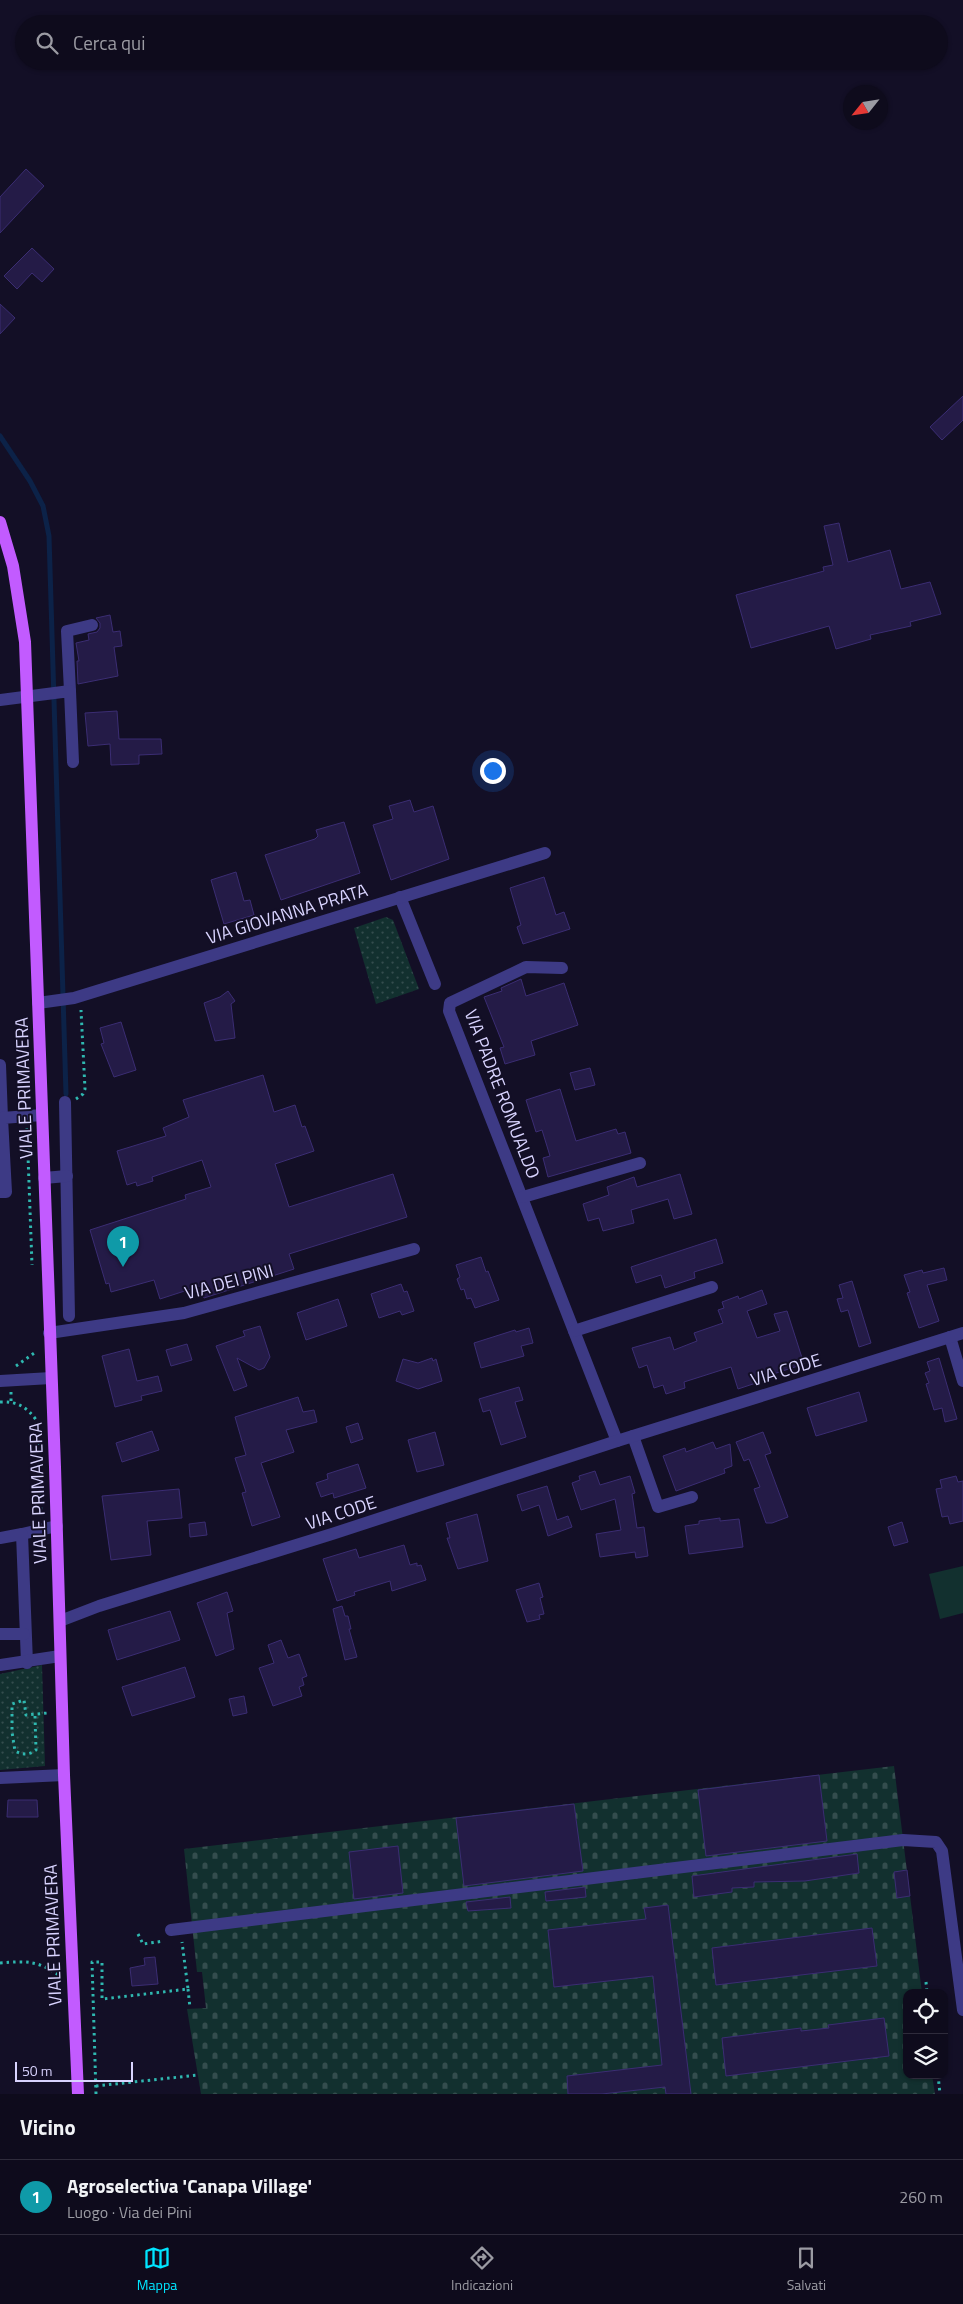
<!DOCTYPE html>
<html lang="it">
<head>
<meta charset="utf-8">
<style>
  :root { --surface:#0e0b1c; --page:#1c1929; --text:#f1f3f6; --muted:#9b9ba3; --line:#2e2b3b; --accent:#00e5ff }
  body { margin:0; font-family:"Titillium Web",sans-serif; background:var(--page); color:var(--text) }
  .controls { position:absolute; right:15px; bottom:15px; display:grid; overflow:hidden; border-radius:10px; box-shadow:0 1px 4px #0004 }
  .controls button { width:45px; height:45px; display:grid; place-items:center; padding:0; border:0; border-bottom:1px solid var(--line); background:var(--surface); color:var(--text); font:25px sans-serif }
  .compass { position:absolute; left:843px; top:85px; width:45px; height:45px; border-radius:50%; background:var(--surface); box-shadow:0 1px 4px #0004; rotate:240deg }
  .scale { position:absolute; left:15px; bottom:12px; width:118px; box-sizing:border-box; padding-left:5px; border:2px solid #d9d4ff; border-top:0; font-size:14px; line-height:18px; white-space:nowrap; color:#d9d4ff; -webkit-text-stroke:4px #130f26; paint-order:stroke }
  .you { position:absolute; left:492px; top:770px; width:18px; height:18px; margin:-12px; border:4px solid #fff; border-radius:50%; background:#1a73e8; box-shadow:0 0 0 8px #1a73e833 }
  .badge { display:grid; place-items:center; width:32px; height:32px; border-radius:50%; background:var(--accent); color:#fff; font-size:16px; font-weight:700 }
  .pin { position:absolute; translate:-50% -41px; filter:drop-shadow(0 1px 2px #0008) }
  .pin::after { content:''; position:absolute; top:26px; width:18px; height:15px; background:inherit; clip-path:polygon(0 0,100% 0,50% 100%) }
  .list { margin:0; padding:0; list-style:none }
  h2 { display:flex; justify-content:space-between; align-items:center; height:65px; margin:0; padding:0 20px; font-size:21px }
  h2 small { font-size:16px; font-weight:400; color:var(--muted) }
  .list li { display:grid; grid-template-columns:32px 1fr auto; gap:15px; align-items:center; box-sizing:border-box; height:75px; padding:0 20px; border-top:1px solid var(--line) }
  .list b { display:block; font-size:19px; white-space:nowrap }
  .list p { margin:0; font-size:16px; white-space:nowrap; color:var(--muted) }
  .list em { font-size:16px; font-style:normal; color:var(--muted) }
  .icon { flex:none; width:28px; height:28px; fill:none; stroke:currentColor; stroke-width:2; stroke-linecap:round; stroke-linejoin:round }
  .map { position:relative; flex:none; width:963px; height:2094px; overflow:hidden }
  .search { position:absolute; background:var(--surface); box-shadow:0 1px 4px #0004; left:15px; right:15px; top:15px; height:55px; display:flex; align-items:center; gap:12px; box-sizing:border-box; padding:0 18px; border-radius:28px; color:var(--muted); font-size:19px }
  .sheet { height:140px; background:var(--surface) }
  nav { display:flex; justify-content:space-around; align-items:center; box-sizing:border-box; height:70px; border-top:1px solid var(--line); background:var(--surface); font-size:14px; color:var(--muted) }
  nav a { display:grid; justify-items:center; gap:2px }
  nav .on { color:var(--accent) }
  .map>svg:first-child { display:block }
  .grass { fill:url(#grass-dots) }
  .cemetery { fill:url(#cemetery-stones) }
  .garden { fill:#12302f }
  .lines { fill:none; stroke-linecap:round; stroke-linejoin:round }
  .stream { stroke:#0c2248; stroke-width:5 }
  .building { fill:#241b47; stroke:#3b2d73 }
  .path { stroke:#2fb8b0; stroke-width:3; stroke-dasharray:2.5 4; stroke-linecap:butt }
  .minor { stroke:#3d3a85; stroke-width:12 }
  .major { stroke:#c25bff; stroke-width:12 }
  .labels { text-anchor:middle; stroke-width:4; stroke-linejoin:round; paint-order:stroke }
  .street-label { font-size:18px; fill:#d9d4ff; stroke:#130f26 }
</style>
</head>
<body>
<div class="map">
<svg width="963" height="2094" viewBox="0 0 963 2094">
  <defs>
    <pattern id="grass-dots" width="8" height="8" patternUnits="userSpaceOnUse" patternTransform="scale(1.25)"><rect width="8" height="8" fill="#12302f"/><path d="M2 2h.1M6 6h.1" fill="none" stroke="#344d4e" stroke-width="1.8" stroke-linecap="round"/></pattern>
    <pattern id="cemetery-stones" width="16" height="16" patternUnits="userSpaceOnUse" patternTransform="scale(1.25)"><rect width="16" height="16" fill="#12302f"/><path d="M2 7V4a2 2 0 0 1 4 0v3zM10 15v-3a2 2 0 0 1 4 0v3z" fill="#344d4e"/></pattern>
  </defs>
  <rect width="100%" height="100%" fill="#130f26"/>
  <!-- grass -->
  <g class="grass">
    <polygon points="386,917 393,920 419,989 376,1004 354,928"/>
    <polygon points="42,1665 45,1766 0,1770 0,1674"/>
  </g>
  <!-- cemetery -->
  <polygon class="cemetery" points="894,1766 922,1993 907,1993 907,2075 932,2075 935,2094 201,2094 187,2009 206,2008 202,1972 197,1972 184,1849"/>
  <!-- garden -->
  <polygon class="garden" points="963,1566 963,1613 940,1619 929,1574"/>
  <g class="lines">
    <!-- stream -->
    <polyline class="stream" points="0,436 30,481 43,506 49,536 66,1094"/>
  </g>
  <!-- building -->
  <g class="building">
    <polygon points="26,169 44,186 0,233 0,197"/>
    <polygon points="32,248 54,269 42,282 32,273 17,289 4,276"/>
    <polygon points="0,304 15,318 0,334"/>
    <polygon points="963,396 963,420 942,440 930,427"/>
    <polygon points="839,523 848,562 890,550 901,589 930,582 941,614 910,622 911,626 870,635 871,639 836,649 829,626 751,648 736,595 824,571 823,567 833,565 824,526"/>
    <polygon points="110,615 113,632 120,631 122,646 114,647 118,676 78,684 77,661 79,661 76,643 89,640 88,634 97,632 100,628 100,623 96,618"/>
    <polygon points="117,711 119,739 161,739 162,754 139,755 139,764 111,765 110,744 88,746 85,713"/>
    <polygon points="410,800 414,812 433,806 449,859 391,880 373,825 393,819 389,806"/>
    <polygon points="344,822 360,873 281,900 265,855 315,839 318,836 316,830"/>
    <polygon points="236,872 244,901 250,900 254,915 224,924 211,880"/>
    <polygon points="544,877 556,915 564,912 570,929 523,944 517,927 521,925 510,888"/>
    <polygon points="521,979 526,996 564,983 578,1025 531,1041 535,1055 505,1064 500,1048 504,1047 484,997 502,991 501,988"/>
    <polygon points="228,991 235,1001 231,1004 235,1038 215,1041 204,1003 220,997"/>
    <polygon points="121,1022 136,1070 114,1077 101,1044 104,1043 100,1028"/>
    <polygon points="590,1068 595,1085 575,1090 570,1073"/>
    <polygon points="263,1075 274,1112 295,1105 302,1127 305,1126 314,1151 275,1164 289,1207 393,1174 407,1217 289,1254 294,1269 204,1298 200,1286 160,1299 154,1280 111,1292 109,1283 106,1284 90,1230 186,1199 185,1195 211,1187 202,1160 152,1177 153,1181 137,1186 136,1182 127,1185 117,1151 166,1136 163,1128 189,1117 183,1100"/>
    <polygon points="560,1089 576,1141 616,1129 618,1134 625,1132 631,1153 548,1177 543,1158 550,1156 542,1130 536,1132 526,1100"/>
    <polygon points="680,1174 692,1214 674,1219 668,1199 631,1210 634,1223 603,1231 599,1218 588,1221 583,1204 609,1195 607,1187 634,1177 637,1187"/>
    <polygon points="716,1239 723,1263 694,1272 695,1278 665,1288 661,1275 636,1283 631,1267"/>
    <polygon points="481,1257 486,1272 488,1271 499,1300 475,1308 471,1298 467,1299 464,1289 461,1290 457,1279 460,1277 456,1265"/>
    <polygon points="944,1268 947,1280 927,1285 939,1321 919,1328 907,1293 910,1292 904,1275 922,1270 923,1273"/>
    <polygon points="852,1281 871,1343 859,1347 848,1310 841,1312 837,1299 843,1298 839,1285"/>
    <polygon points="401,1284 404,1292 407,1291 414,1311 402,1315 400,1311 379,1318 371,1294"/>
    <polygon points="762,1290 767,1304 747,1311 757,1338 780,1331 774,1314 787,1311 804,1364 758,1379 759,1382 738,1389 731,1367 684,1382 685,1388 666,1394 663,1385 654,1388 647,1365 639,1368 632,1348 670,1337 674,1350 697,1341 694,1333 723,1323 718,1310 724,1308 722,1302 738,1296 739,1299"/>
    <polygon points="338,1299 347,1326 306,1340 297,1313"/>
    <polygon points="260,1326 270,1357 264,1368 259,1370 237,1358 247,1386 234,1391 216,1346 245,1336 243,1331"/>
    <polygon points="529,1328 533,1343 521,1346 524,1356 481,1368 474,1343 515,1330 516,1332"/>
    <polygon points="187,1344 192,1360 171,1366 166,1350"/>
    <polygon points="129,1349 137,1381 158,1376 162,1391 141,1396 142,1400 115,1407 102,1356"/>
    <polygon points="432,1358 433,1361 436,1359 442,1381 418,1389 396,1381 403,1359 418,1363"/>
    <polygon points="939,1358 957,1419 945,1422 942,1408 934,1410 926,1384 929,1383 925,1373 930,1371 927,1362"/>
    <polygon points="519,1387 523,1400 515,1402 526,1437 501,1445 490,1410 483,1412 479,1399"/>
    <polygon points="859,1392 867,1421 816,1436 807,1408"/>
    <polygon points="298,1397 303,1412 314,1410 317,1422 286,1430 294,1452 261,1463 280,1517 252,1526 242,1493 246,1492 235,1458 246,1455 235,1417"/>
    <polygon points="358,1423 363,1439 351,1443 346,1427"/>
    <polygon points="152,1431 159,1450 122,1462 116,1443"/>
    <polygon points="435,1432 444,1465 417,1472 408,1440"/>
    <polygon points="763,1432 771,1453 765,1455 788,1517 772,1523 766,1523 754,1489 760,1487 749,1459 744,1461 736,1442"/>
    <polygon points="713,1442 716,1449 730,1444 732,1466 724,1469 725,1473 676,1491 663,1456 685,1448 686,1452"/>
    <polygon points="358,1464 366,1488 334,1498 333,1493 321,1497 316,1483 328,1479 327,1474"/>
    <polygon points="595,1471 600,1485 630,1476 635,1493 632,1494 637,1528 644,1527 648,1556 636,1558 635,1552 600,1557 596,1534 621,1530 615,1499 581,1510 572,1483 580,1480 579,1476"/>
    <polygon points="956,1476 958,1482 963,1481 963,1521 950,1524 948,1516 942,1517 936,1489 942,1488 940,1480"/>
    <polygon points="547,1486 557,1520 568,1516 572,1527 548,1536 539,1505 522,1511 517,1495"/>
    <polygon points="179,1489 182,1518 147,1521 151,1555 111,1560 102,1496"/>
    <polygon points="477,1514 488,1561 458,1569 447,1538 450,1538 446,1523"/>
    <polygon points="720,1518 720,1521 739,1519 743,1547 689,1554 685,1526 699,1524 699,1521"/>
    <polygon points="205,1522 207,1535 190,1537 189,1524"/>
    <polygon points="902,1522 908,1542 894,1546 888,1527"/>
    <polygon points="404,1545 410,1565 417,1563 417,1566 421,1565 426,1580 392,1591 390,1581 354,1592 355,1595 337,1601 323,1559 356,1549 359,1558"/>
    <polygon points="539,1583 543,1597 540,1598 544,1614 539,1615 540,1619 527,1622 516,1590"/>
    <polygon points="227,1592 233,1611 227,1613 234,1649 216,1656 197,1603"/>
    <polygon points="342,1606 345,1616 348,1616 351,1629 349,1629 357,1657 345,1660 333,1609"/>
    <polygon points="170,1611 180,1640 117,1660 108,1630"/>
    <polygon points="281,1640 288,1658 299,1654 307,1676 302,1678 304,1685 299,1687 302,1696 273,1706 259,1668 274,1663 268,1645"/>
    <polygon points="185,1667 195,1697 132,1716 122,1687"/>
    <polygon points="244,1696 247,1713 233,1716 229,1699"/>
    <polygon points="819,1775 827,1841 706,1856 698,1790"/>
    <polygon points="8,1800 37,1800 38,1817 7,1817"/>
    <polygon points="574,1804 583,1871 464,1886 456,1818"/>
    <polygon points="398,1846 403,1893 354,1899 349,1852"/>
    <polygon points="857,1854 859,1873 805,1881 754,1882 754,1887 732,1888 732,1892 694,1897 692,1876"/>
    <polygon points="907,1870 910,1896 897,1898 894,1872"/>
    <polygon points="585,1887 586,1897 546,1901 545,1892"/>
    <polygon points="510,1897 511,1908 468,1911 466,1902"/>
    <polygon points="668,1905 691,2094 666,2094 665,2087 602,2094 568,2094 567,2076 662,2065 653,1976 554,1987 548,1930 646,1919 644,1908"/>
    <polygon points="872,1928 877,1966 716,1985 712,1948"/>
    <polygon points="155,1957 158,1984 132,1986 130,1968 145,1965 144,1958"/>
    <polygon points="884,2018 889,2056 726,2076 722,2038 801,2028 801,2031 829,2028 828,2025"/>
  </g>
  <g class="lines">
    <!-- path -->
    <g class="path">
      <polyline points="76,1099 83,1094 85,1089 81,1010"/>
      <polyline points="27,1128 32,1265"/>
      <polyline points="16,1366 37,1351"/>
      <polyline points="11,1392 11,1401"/>
      <path d="M0,1402C17,1401 27,1407 37,1421L41,1516"/>
      <path d="M35,1716L36,1750C29,1755 23,1755 15,1751L12,1732V1704L24,1700L26,1715L48,1713"/>
      <polyline points="138,1934 143,1944 164,1941"/>
      <path d="M0,1963C27,1961 37,1960 60,1976"/>
      <polyline points="926,1982 927,1993"/>
      <polyline points="188,1989 190,2008"/>
      <polyline points="938,2075 940,2094"/>
      <polyline points="96,2086 198,2075"/>
      <polyline points="96,2094 92,1962 102,1962 102,1999 188,1989 182,1942"/>
    </g>
    <!-- minor -->
    <g class="minor">
      <polyline points="70,691 67,631 92,625"/>
      <polyline points="0,700 70,691 73,762"/>
      <polyline points="400,897 435,984"/>
      <polyline points="562,968 526,967 450,1003 449,1011 617,1441"/>
      <polyline points="38,1003 74,998 545,853"/>
      <polyline points="0,1065 2,1118"/>
      <polyline points="65,1102 69,1316"/>
      <polyline points="44,1178 67,1176"/>
      <polyline points="0,1192 6,1192 2,1118 42,1115"/>
      <polyline points="523,1197 640,1163"/>
      <polyline points="574,1331 712,1287"/>
      <polyline points="49,1333 184,1313 414,1249"/>
      <polyline points="950,1337 963,1381"/>
      <polyline points="0,1381 51,1378"/>
      <polyline points="633,1436 658,1507 692,1497"/>
      <polyline points="22,1534 57,1526"/>
      <polyline points="0,1538 22,1534 27,1663"/>
      <polyline points="60,1621 99,1606 332,1534 617,1441 963,1333"/>
      <polyline points="0,1634 24,1634"/>
      <polyline points="0,1665 60,1656"/>
      <polyline points="0,1778 64,1775"/>
      <polyline points="171,1930 903,1840 936,1842 942,1851 963,2010"/>
    </g>
    <!-- major -->
    <polyline class="major" points="0,522 13,566 25,642 55,1467 64,1775 78,2094"/>
  </g>
  <g class="labels">
    <!-- street labels -->
    <g class="street-label">
      <text transform="translate(287 914) rotate(-17)" y="6">VIA GIOVANNA PRATA</text>
      <text transform="translate(24 1088) rotate(-92)" y="6">VIALE PRIMAVERA</text>
      <text transform="translate(502 1094) rotate(69)" y="6">VIA PADRE ROMUALDO</text>
      <text transform="translate(229 1282) rotate(-15)" y="6">VIA DEI PINI</text>
      <text transform="translate(786 1370) rotate(-17)" y="6">VIA CODE</text>
      <text transform="translate(38 1493) rotate(-92)" y="6">VIALE PRIMAVERA</text>
      <text transform="translate(341 1513) rotate(-18)" y="6">VIA CODE</text>
      <text transform="translate(53 1935) rotate(-92)" y="6">VIALE PRIMAVERA</text>
    </g>
  </g>
</svg>
<div class="controls">
<button><svg class="icon" aria-label="locate" viewBox="0 0 24 24"><circle cx="12" cy="12" r="6"/><path d="M12 2v4M12 18v4M2 12h4M18 12h4"/></svg></button>
<button><svg class="icon" aria-label="layers" viewBox="0 0 24 24"><path d="M12 4l9 5-9 5-9-5zM3 14l9 5 9-5"/></svg></button>
</div>
<svg class="compass" viewBox="-18 -18 36 36"><path d="M0-13l5 13h-10z" fill="#e53935"/><path d="M0 13l5-13h-10z" fill="#9b9ba3"/></svg>
<div class="scale">50 m</div>
<div class="you"></div>
<div class="pin badge" style="left:123px;top:1267px;background:#0f9aa8">1</div>
<div class="search"><svg class="icon" aria-label="search" viewBox="0 0 24 24"><circle cx="10" cy="10" r="6"/><path d="M15 15l6 6"/></svg>Cerca qui</div>
</div>
<section class="sheet">
<h2>Vicino<small></small></h2>
<ul class="list">
<li><span class="badge" style="background:#0f9aa8">1</span><div><b>Agroselectiva 'Canapa Village'</b><p>Luogo · Via dei Pini</p></div><em>260 m</em></li>
</ul>
</section>
<nav>
<a class="on"><svg class="icon" aria-label="map" viewBox="0 0 24 24"><path d="M3 6l6-2 6 2 6-2v14l-6 2-6-2-6 2zM9 4v14M15 6v14"/></svg>Mappa</a>
<a><svg class="icon" aria-label="directions" viewBox="0 0 24 24"><path d="M12 3l9 9-9 9-9-9zM9 14v-3h6M13 9l2 2-2 2"/></svg>Indicazioni</a>
<a><svg class="icon" aria-label="saved" viewBox="0 0 24 24"><path d="M7 4h10v16l-5-4-5 4z"/></svg>Salvati</a>
</nav>
</body>
</html>
